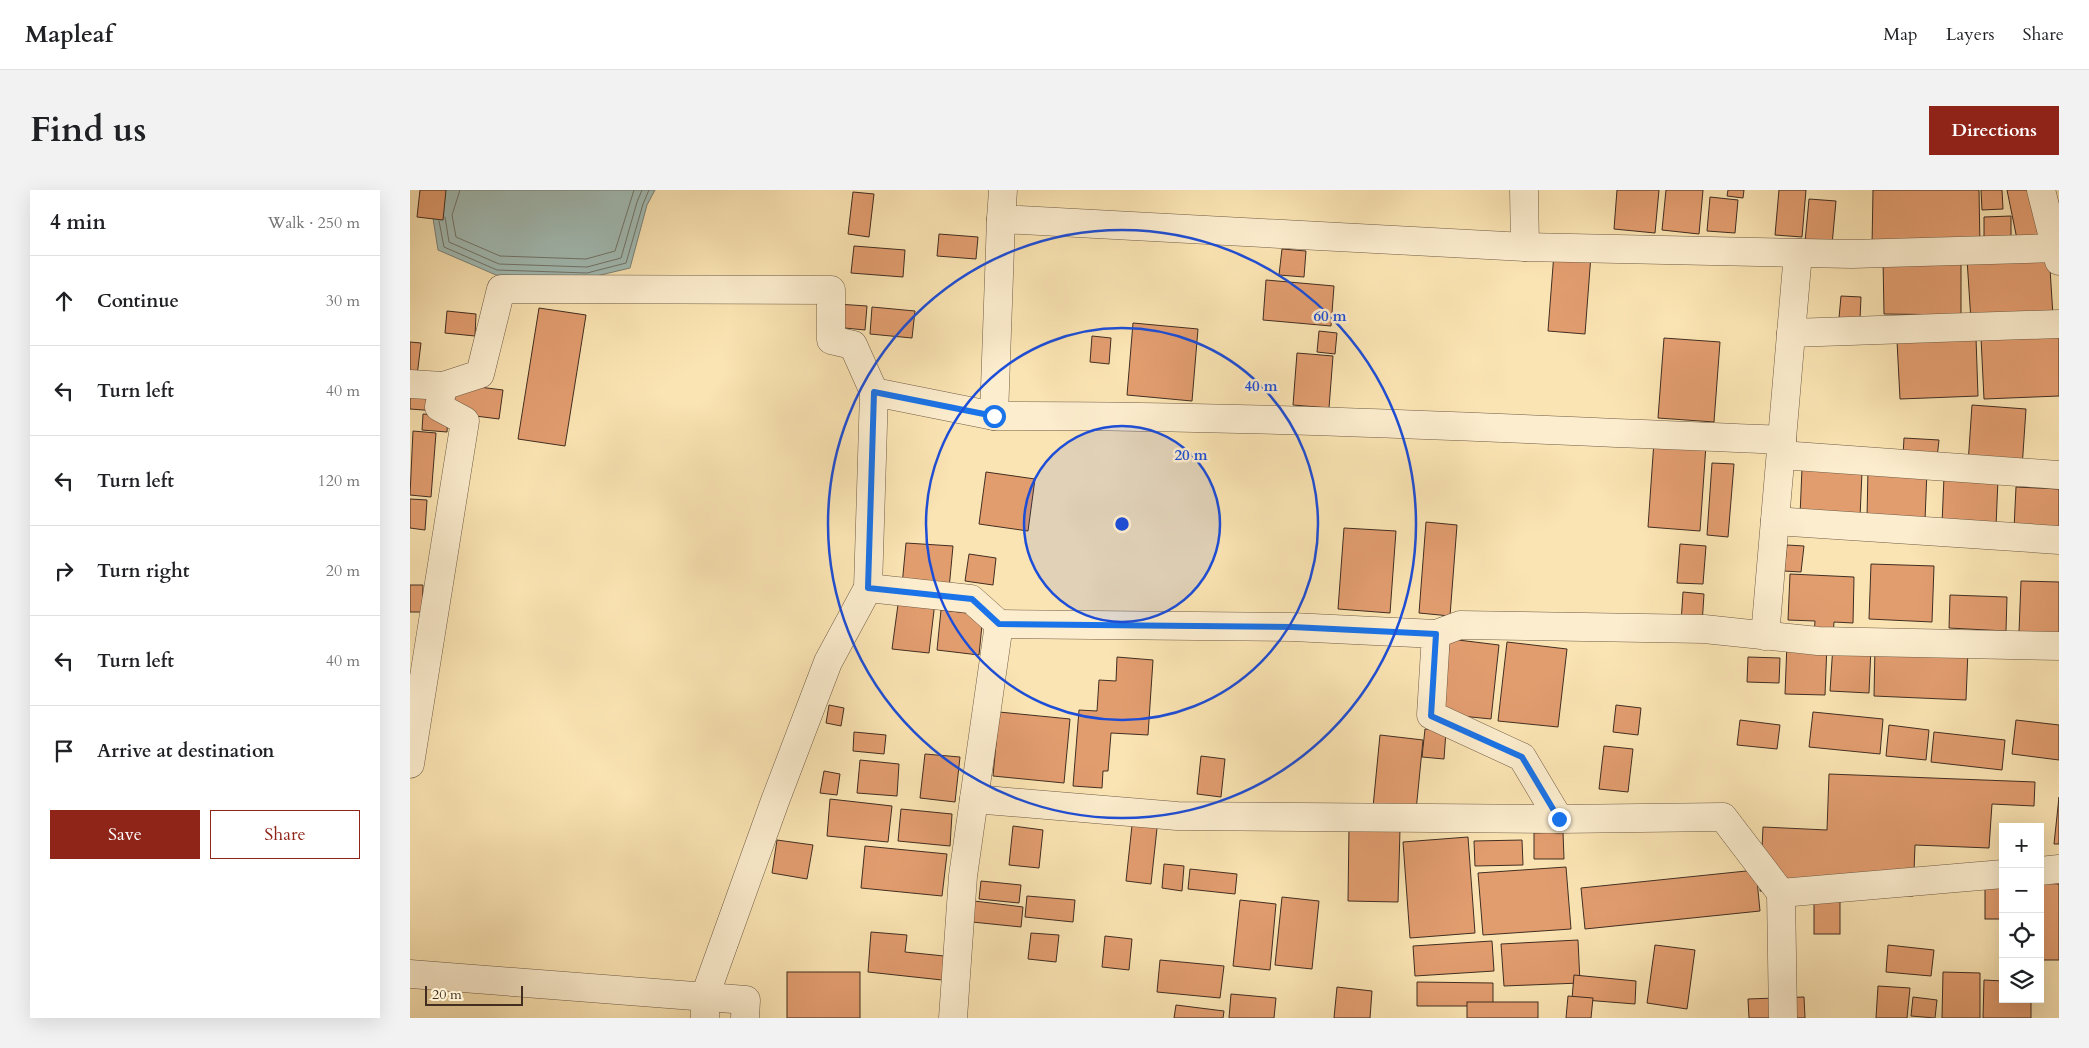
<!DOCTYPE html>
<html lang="en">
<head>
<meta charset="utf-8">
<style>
  :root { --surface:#fff; --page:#f2f2f2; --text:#202124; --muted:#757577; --line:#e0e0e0; --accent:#8f2418 }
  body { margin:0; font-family:Cardo,serif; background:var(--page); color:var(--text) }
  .controls { position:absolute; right:15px; bottom:15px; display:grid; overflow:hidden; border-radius:0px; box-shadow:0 5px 20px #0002 }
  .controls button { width:45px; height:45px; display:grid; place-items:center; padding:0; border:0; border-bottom:1px solid var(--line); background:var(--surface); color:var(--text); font:25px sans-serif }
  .scale { position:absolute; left:15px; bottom:12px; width:98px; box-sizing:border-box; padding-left:5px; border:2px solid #412e21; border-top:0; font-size:14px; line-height:18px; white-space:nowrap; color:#412e21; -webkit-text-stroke:4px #fcedce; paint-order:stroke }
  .stop { position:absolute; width:15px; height:15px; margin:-11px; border:4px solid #1a73e8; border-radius:50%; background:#fff }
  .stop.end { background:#1a73e8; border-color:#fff; box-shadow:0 1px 5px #0008 }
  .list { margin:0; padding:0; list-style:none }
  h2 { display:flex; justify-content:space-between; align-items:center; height:65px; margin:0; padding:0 20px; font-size:21px }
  h2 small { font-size:16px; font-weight:400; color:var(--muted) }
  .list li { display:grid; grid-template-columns:32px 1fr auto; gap:15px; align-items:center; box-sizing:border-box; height:90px; padding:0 20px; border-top:1px solid var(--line) }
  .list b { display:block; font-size:19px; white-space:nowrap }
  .list em { font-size:16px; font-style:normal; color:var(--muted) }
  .actions { display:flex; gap:10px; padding:15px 20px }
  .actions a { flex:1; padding:11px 0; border:1px solid var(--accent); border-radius:0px; text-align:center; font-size:18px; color:var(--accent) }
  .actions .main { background:var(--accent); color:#fff }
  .icon { flex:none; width:28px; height:28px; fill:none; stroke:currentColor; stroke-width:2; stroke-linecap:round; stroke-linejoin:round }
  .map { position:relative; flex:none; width:1649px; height:828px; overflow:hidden; border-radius:0px }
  header { display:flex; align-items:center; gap:30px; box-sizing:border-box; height:70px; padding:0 25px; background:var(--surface); border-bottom:1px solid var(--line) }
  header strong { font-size:24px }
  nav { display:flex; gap:28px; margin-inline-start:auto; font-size:18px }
  .intro { display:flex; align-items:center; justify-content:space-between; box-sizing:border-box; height:120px; padding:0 30px }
  h1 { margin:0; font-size:35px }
  .button { padding:12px 22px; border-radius:0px; background:var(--accent); color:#fff; font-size:18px; font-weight:700 }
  main { display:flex; gap:30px; padding:0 30px }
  aside { flex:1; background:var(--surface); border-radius:0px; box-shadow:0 5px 20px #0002 }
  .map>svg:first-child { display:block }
  .water { fill:#a2bcb5; stroke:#7b837a }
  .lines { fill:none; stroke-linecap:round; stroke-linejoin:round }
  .shore { stroke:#72756b; stroke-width:1 }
  .building { fill:#e29d6f; stroke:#412e21 }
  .minor-casing { stroke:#705c46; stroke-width:29 }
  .minor { stroke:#fcedce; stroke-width:28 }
  .route { stroke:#1a73e8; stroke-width:6 }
  .ring { fill:none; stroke:#1d4ed8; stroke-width:2.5 }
  .centre { fill:#1d4ed8; stroke:#fcedce; stroke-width:2.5 }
  .ring-label { font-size:15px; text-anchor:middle; font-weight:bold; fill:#1d4ed8; stroke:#fcedce; stroke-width:5; stroke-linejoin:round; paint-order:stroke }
</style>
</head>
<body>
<header>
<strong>Mapleaf</strong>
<nav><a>Map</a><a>Layers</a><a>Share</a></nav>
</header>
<div class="intro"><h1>Find us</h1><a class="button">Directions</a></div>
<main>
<aside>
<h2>4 min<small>Walk · 250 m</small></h2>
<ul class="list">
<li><svg class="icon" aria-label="ahead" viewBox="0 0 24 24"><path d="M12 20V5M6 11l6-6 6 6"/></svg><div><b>Continue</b></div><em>30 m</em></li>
<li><svg class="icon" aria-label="left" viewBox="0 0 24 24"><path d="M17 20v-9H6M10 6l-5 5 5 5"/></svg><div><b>Turn left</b></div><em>40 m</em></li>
<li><svg class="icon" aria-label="left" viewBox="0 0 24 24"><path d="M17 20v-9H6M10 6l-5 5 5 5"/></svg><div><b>Turn left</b></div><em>120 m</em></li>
<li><svg class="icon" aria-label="right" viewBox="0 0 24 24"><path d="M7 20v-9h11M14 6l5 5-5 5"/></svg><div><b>Turn right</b></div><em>20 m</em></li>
<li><svg class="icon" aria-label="left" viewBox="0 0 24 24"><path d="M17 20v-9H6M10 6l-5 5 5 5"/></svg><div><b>Turn left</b></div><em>40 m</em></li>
<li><svg class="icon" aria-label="arrive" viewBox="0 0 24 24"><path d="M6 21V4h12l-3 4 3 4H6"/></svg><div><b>Arrive at destination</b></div></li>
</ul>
<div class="actions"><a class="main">Save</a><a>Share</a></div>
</aside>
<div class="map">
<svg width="1649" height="828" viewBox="0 0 1649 828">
  <rect width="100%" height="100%" fill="#fbe4b3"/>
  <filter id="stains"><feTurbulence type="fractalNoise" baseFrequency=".004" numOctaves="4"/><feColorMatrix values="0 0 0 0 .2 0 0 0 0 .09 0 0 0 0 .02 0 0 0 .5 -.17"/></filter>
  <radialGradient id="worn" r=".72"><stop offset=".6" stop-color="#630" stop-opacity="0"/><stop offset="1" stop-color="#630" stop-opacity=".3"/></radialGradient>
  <!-- water -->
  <polygon class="water" points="32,0 245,0 237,15 220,78 178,88 86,85 28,60 22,22"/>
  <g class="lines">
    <!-- shore -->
    <g class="shore">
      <polyline points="50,0 42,25 46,47 90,66 176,69 205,61 224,0"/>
      <polyline points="35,27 39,52 89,74 177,77 211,68 227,12 232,0"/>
      <polyline points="29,31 34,57 87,80 177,83 216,73 233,14 239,0"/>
    </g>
  </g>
  <!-- building -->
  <g class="building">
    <polygon points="10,0 36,0 33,30 7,27"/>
    <polygon points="1207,0 1249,0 1245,43 1204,39"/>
    <polygon points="1256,0 1293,0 1289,44 1252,40"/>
    <polygon points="1318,0 1334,0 1333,8 1317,6"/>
    <polygon points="1369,0 1396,0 1392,47 1365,45"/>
    <polygon points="1463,0 1569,0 1570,56 1462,56"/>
    <polygon points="1571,0 1592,0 1593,19 1572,20"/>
    <polygon points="1597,0 1620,0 1629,51 1608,54"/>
    <polygon points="443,2 464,4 459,47 438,44"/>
    <polygon points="1300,7 1328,10 1325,43 1297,41"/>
    <polygon points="1399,9 1426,11 1422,55 1395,52"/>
    <polygon points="1601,26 1601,54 1574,54 1574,27"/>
    <polygon points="529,44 568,47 566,69 527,66"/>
    <polygon points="444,56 495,60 493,87 441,83"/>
    <polygon points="872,59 896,61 894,87 869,85"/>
    <polygon points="1144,63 1181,65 1175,144 1138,141"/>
    <polygon points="1639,63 1643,126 1561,131 1557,69"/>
    <polygon points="1473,69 1551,69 1551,125 1474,124"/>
    <polygon points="856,90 924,96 921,136 853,130"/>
    <polygon points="1431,106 1451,107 1450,129 1429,128"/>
    <polygon points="427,114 457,116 455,140 425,137"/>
    <polygon points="462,117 505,121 502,148 460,144"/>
    <polygon points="129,118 176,125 155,256 108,249"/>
    <polygon points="37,121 66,124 65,146 35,143"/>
    <polygon points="723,133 788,139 782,211 717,205"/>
    <polygon points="909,141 927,143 925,164 907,162"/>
    <polygon points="1649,145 1649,206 1574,209 1571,148"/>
    <polygon points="682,146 701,148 699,174 680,172"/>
    <polygon points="1254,148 1310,152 1304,232 1248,228"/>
    <polygon points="1566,148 1568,206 1490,209 1487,151"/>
    <polygon points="0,152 11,153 7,186 0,185"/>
    <polygon points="887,163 923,166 919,218 883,215"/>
    <polygon points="45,194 93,200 89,229 42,223"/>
    <polygon points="0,200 29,203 27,221 0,219"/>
    <polygon points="1562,215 1616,219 1612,278 1558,274"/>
    <polygon points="13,224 38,226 37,242 12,240"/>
    <polygon points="3,241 26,243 21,307 0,305"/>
    <polygon points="1494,248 1529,250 1527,268 1493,266"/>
    <polygon points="1244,251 1296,255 1290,341 1238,337"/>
    <polygon points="1302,273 1324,274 1318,347 1297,345"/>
    <polygon points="1392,278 1452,281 1450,328 1390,326"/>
    <polygon points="1458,279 1517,281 1515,330 1457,328"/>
    <polygon points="576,282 625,289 618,341 569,334"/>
    <polygon points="1534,287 1588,289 1586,337 1532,334"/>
    <polygon points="1606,297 1649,299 1649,341 1604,339"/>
    <polygon points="0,309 17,310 15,340 0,338"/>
    <polygon points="1016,332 1047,335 1040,426 1009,423"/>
    <polygon points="934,338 986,341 980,423 928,419"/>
    <polygon points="496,353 543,356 539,399 492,395"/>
    <polygon points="1270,354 1296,356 1293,394 1267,393"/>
    <polygon points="1377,355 1394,356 1391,382 1374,381"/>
    <polygon points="559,364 586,368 583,395 555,391"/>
    <polygon points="1461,374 1524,376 1522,432 1459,429"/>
    <polygon points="1380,384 1444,387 1443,433 1424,432 1423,446 1404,445 1405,431 1378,430"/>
    <polygon points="1611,391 1649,392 1649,443 1609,442"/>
    <polygon points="0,395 13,395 12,422 0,422"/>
    <polygon points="1273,402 1294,404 1292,435 1271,433"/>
    <polygon points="1540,405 1597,407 1596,441 1539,438"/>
    <polygon points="489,407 525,412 519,463 482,459"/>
    <polygon points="531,420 573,425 569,465 527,460"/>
    <polygon points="1040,449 1089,455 1081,529 1031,524"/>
    <polygon points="1097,452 1157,459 1148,537 1088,531"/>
    <polygon points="1377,453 1417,454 1415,505 1375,504"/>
    <polygon points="1423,455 1461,457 1459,503 1420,501"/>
    <polygon points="1465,457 1558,460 1556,510 1464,506"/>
    <polygon points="707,467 743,470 738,545 701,543 698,581 693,581 692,598 663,596 669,520 687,521 689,490 706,491"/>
    <polygon points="1338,467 1370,468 1369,493 1337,492"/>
    <polygon points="419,515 434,518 431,536 416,533"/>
    <polygon points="1206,515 1231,518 1228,545 1203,542"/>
    <polygon points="589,522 660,529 654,593 583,586"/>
    <polygon points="1403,522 1473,529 1470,564 1399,557"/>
    <polygon points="1330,530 1370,535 1367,559 1327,555"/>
    <polygon points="1606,530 1649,535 1649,570 1602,564"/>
    <polygon points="1479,535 1519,540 1516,570 1476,566"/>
    <polygon points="1015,539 1036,541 1034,569 1012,567"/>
    <polygon points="444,542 476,545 474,564 443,561"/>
    <polygon points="1524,542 1595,550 1592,580 1521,572"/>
    <polygon points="970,545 1013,550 1006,621 963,617"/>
    <polygon points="1194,556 1223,559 1218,602 1189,599"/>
    <polygon points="515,564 550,567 545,612 510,608"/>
    <polygon points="791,566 815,569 811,607 787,604"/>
    <polygon points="450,570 489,574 487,606 447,603"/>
    <polygon points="414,581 430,584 427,605 410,603"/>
    <polygon points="1419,584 1625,592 1624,616 1582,614 1579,658 1505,655 1503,706 1350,701 1353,637 1417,640"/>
    <polygon points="1649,607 1649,654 1644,654"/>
    <polygon points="420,609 482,616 478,652 417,646"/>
    <polygon points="491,619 542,624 540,656 488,651"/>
    <polygon points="723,626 748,629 741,694 716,691"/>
    <polygon points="603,636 633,640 629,678 599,675"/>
    <polygon points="939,637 990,639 988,712 938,711"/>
    <polygon points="1153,642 1154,669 1124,669 1124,643"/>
    <polygon points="1058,647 1065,743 1000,748 993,652"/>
    <polygon points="367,650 403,655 397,689 362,683"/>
    <polygon points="1112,650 1113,675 1065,676 1064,651"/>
    <polygon points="455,656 537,664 532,706 451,698"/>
    <polygon points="754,674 774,676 772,701 752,698"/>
    <polygon points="1156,677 1161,739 1073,745 1068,683"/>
    <polygon points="780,679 827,684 825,704 778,699"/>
    <polygon points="1346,680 1350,721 1175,739 1171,698"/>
    <polygon points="571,691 611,695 609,713 569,709"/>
    <rect x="1575" y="693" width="18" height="36"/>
    <polygon points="1630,693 1649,694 1649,770 1630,770"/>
    <polygon points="617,706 665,710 663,732 615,727"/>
    <polygon points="872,707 909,711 902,779 865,775"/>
    <polygon points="830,710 866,714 860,780 823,776"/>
    <rect x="1404" y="710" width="26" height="34"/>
    <polygon points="564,711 613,717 611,737 562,732"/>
    <polygon points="461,742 497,745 495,762 534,766 532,790 458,782"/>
    <polygon points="621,743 649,745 646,772 618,769"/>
    <polygon points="695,746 722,749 719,780 692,777"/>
    <polygon points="1168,750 1170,793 1094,796 1091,754"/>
    <polygon points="1082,751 1084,781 1005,786 1003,756"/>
    <polygon points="1245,755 1285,760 1277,819 1237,813"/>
    <polygon points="1478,755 1524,760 1521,786 1476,782"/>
    <polygon points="750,770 814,776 810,808 747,802"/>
    <rect x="377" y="782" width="73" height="46"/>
    <polygon points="1533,782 1570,783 1570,828 1532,828"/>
    <polygon points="1164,785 1226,791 1225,814 1162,809"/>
    <polygon points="1574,790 1593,791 1593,809 1621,809 1621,828 1573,828"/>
    <polygon points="1007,792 1083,793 1083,816 1007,816"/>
    <polygon points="1468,796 1500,798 1497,828 1466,828"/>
    <polygon points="927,797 962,801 960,828 924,828"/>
    <polygon points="821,804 866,808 864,828 819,828"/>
    <polygon points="1158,806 1183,808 1181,828 1156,828"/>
    <polygon points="1394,807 1395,828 1339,828 1338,809"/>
    <polygon points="1503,807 1527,810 1525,828 1501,826"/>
    <rect x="1057" y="812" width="71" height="16"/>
    <polygon points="766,815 814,821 813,828 764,828"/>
  </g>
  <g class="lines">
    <defs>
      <g id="minor">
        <polyline points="593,0 591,29 1115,57 1442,64 1646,58"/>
        <polyline points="1114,0 1115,57"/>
        <polyline points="1631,0 1649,71"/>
        <path d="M591,29L584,226C847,225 1109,239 1372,250"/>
        <polyline points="1381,143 1649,134"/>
        <polyline points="0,194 33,196 70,184 91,99 421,100 421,150 443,155 464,202 458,398 561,409 589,434"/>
        <polyline points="464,202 584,226"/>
        <polyline points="1371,265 1649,285"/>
        <polyline points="1365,331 1649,350"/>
        <polyline points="1026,444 1050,435 1294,439 1408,451 1649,456"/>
        <polyline points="1355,446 1388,63"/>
        <polyline points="0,574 55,231 29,217 33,196"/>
        <polyline points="564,609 767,626 1149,629"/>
        <polyline points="1630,681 1649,679"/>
        <polyline points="1371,703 1373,828"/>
        <polyline points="0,784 336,810 335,828"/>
        <polyline points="295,828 295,806 365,611 418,472 458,398"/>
        <polyline points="543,828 553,686 589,434 882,437 1026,444 1021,525 1112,567 1149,629 1313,627 1371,703 1593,684"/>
      </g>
    </defs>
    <!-- minor casing -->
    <use href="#minor" class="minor-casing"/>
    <!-- minor -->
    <use href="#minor" class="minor"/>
  </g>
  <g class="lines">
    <!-- route -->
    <polyline class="route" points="584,226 464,202 458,398 562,409 589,434 882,437 1026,444 1021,526 1112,567 1149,629"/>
  </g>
  <!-- distance rings -->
  <circle cx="712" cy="334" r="98" fill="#1d4ed8" fill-opacity=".12"/>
  <g class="ring">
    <circle cx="712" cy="334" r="98"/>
    <circle cx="712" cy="334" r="196"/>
    <circle cx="712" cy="334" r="294"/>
  </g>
  <circle cx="712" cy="334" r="8" class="centre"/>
  <g class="ring-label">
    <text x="920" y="131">60 m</text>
    <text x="851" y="201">40 m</text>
    <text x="781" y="270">20 m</text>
  </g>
  <rect width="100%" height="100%" filter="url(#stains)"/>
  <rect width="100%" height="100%" fill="url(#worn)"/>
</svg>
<div class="controls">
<button>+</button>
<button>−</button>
<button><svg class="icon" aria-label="locate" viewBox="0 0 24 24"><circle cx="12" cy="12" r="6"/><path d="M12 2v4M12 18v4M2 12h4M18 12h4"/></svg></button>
<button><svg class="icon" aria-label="layers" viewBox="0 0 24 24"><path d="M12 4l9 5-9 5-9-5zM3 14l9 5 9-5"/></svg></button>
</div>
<div class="scale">20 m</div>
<div class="stop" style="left:584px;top:226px"></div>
<div class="stop end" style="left:1149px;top:629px"></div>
</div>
</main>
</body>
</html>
